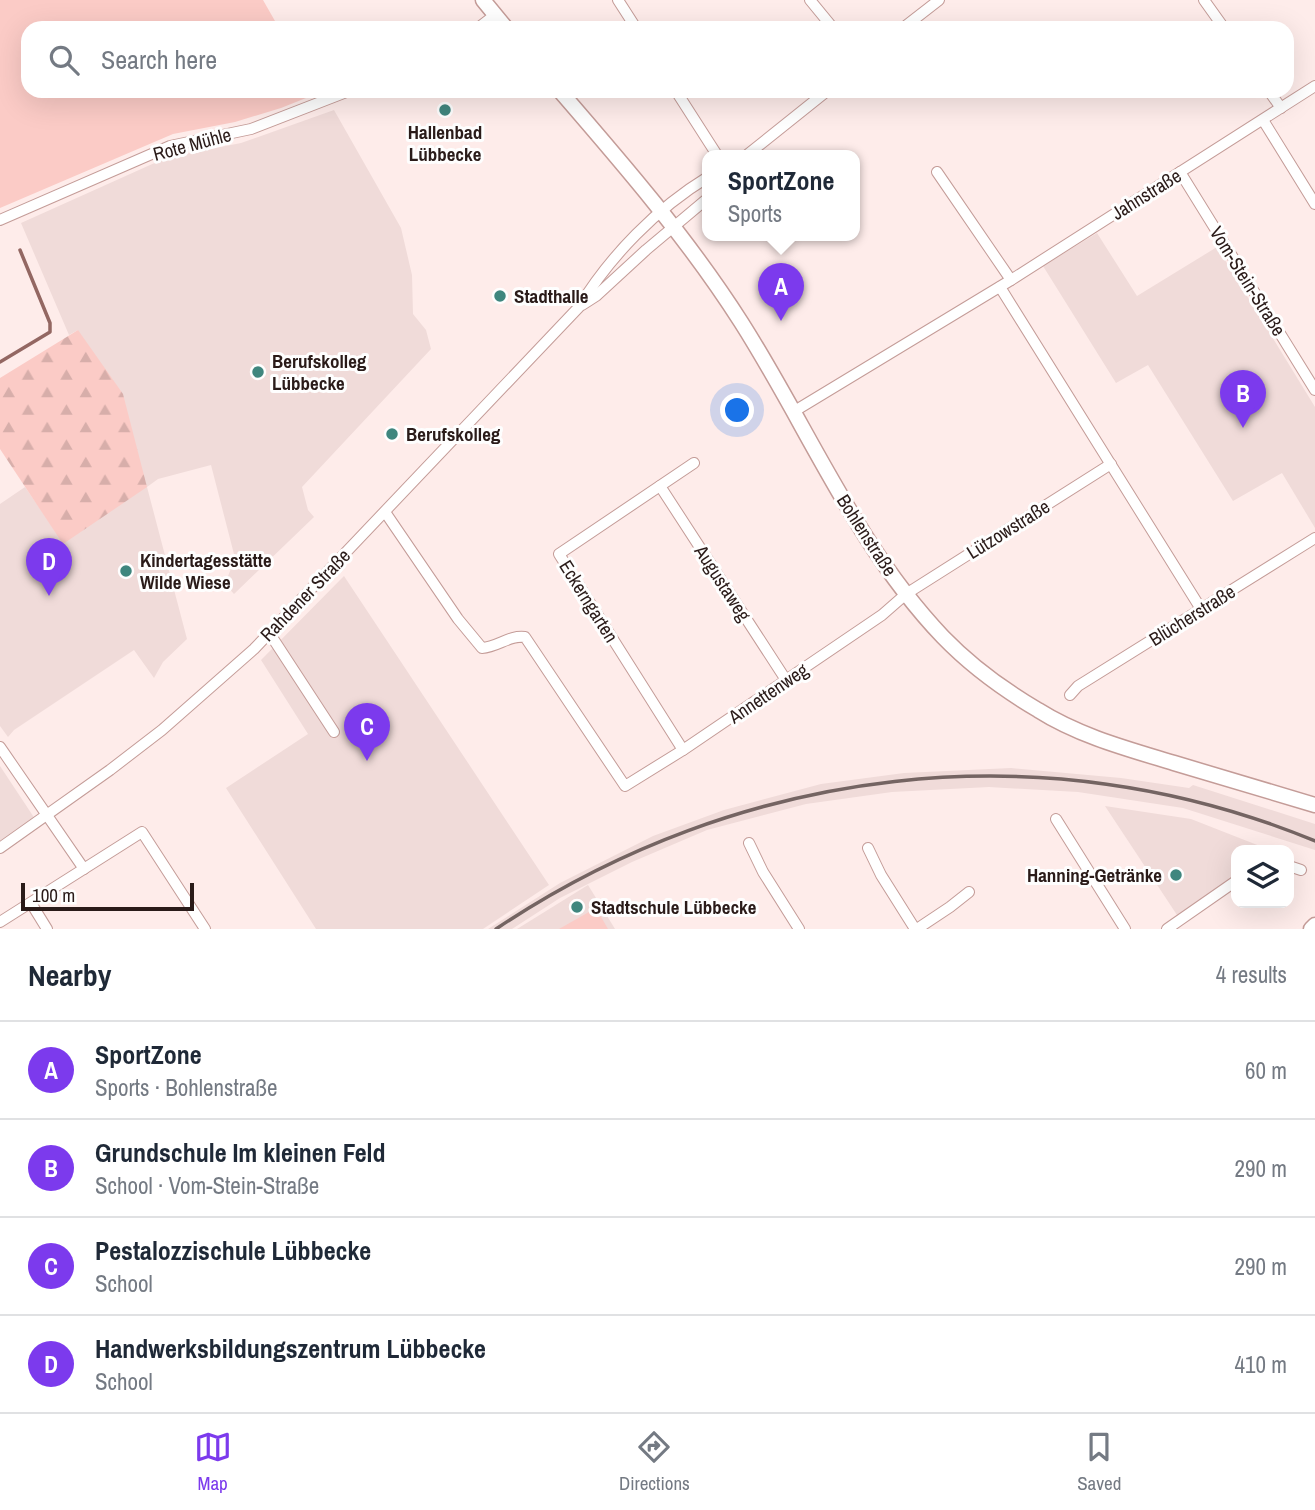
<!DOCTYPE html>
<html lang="en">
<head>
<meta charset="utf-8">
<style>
  :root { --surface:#fff; --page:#f2f2f3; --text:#1f2937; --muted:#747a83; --line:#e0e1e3; --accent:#7c3aed }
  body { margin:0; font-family:"Archivo Narrow",sans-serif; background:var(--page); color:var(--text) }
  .controls { position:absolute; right:21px; bottom:21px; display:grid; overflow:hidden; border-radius:14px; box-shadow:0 7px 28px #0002 }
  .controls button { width:63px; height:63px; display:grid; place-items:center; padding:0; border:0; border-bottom:2px solid var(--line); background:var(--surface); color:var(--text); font:35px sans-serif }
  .scale { position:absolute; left:21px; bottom:18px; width:173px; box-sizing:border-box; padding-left:7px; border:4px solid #2a1b19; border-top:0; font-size:19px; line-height:24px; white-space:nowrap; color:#2a1b19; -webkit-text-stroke:5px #fefefe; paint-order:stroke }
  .you { position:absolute; left:738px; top:411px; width:24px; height:24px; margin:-18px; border:5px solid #fff; border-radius:50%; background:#1a73e8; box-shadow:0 0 0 10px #1a73e833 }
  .badge { display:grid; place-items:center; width:46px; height:46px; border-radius:50%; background:var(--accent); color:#fff; font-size:23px; font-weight:700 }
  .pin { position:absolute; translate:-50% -58px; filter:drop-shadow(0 2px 4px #0008) }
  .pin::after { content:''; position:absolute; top:37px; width:24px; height:21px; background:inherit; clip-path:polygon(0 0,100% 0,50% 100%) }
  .popup { position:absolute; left:702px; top:150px; width:158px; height:91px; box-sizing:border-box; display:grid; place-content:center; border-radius:14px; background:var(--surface); filter:drop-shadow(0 2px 5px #0005); font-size:23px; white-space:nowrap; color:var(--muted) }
  .popup b { font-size:26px; color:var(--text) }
  .popup::after { content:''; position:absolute; left:50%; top:100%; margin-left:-14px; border:14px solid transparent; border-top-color:var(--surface) }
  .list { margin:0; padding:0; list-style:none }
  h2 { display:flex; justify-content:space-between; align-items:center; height:91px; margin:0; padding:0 28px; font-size:30px }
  h2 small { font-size:23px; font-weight:400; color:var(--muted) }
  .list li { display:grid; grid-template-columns:46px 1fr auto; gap:21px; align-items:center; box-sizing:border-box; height:98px; padding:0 28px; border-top:2px solid var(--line) }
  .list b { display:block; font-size:26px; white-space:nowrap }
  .list p { margin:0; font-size:23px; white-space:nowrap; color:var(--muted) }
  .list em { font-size:23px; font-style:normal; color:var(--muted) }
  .icon { flex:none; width:38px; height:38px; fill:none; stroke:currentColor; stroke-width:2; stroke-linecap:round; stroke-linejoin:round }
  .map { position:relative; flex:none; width:1315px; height:929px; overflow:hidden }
  .search { position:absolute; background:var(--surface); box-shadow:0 7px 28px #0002; left:21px; right:21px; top:21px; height:77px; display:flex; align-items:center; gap:18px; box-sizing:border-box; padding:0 24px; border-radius:21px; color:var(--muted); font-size:26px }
  .sheet { height:483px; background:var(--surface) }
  nav { display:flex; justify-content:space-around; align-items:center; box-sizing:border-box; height:98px; border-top:2px solid var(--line); background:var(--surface); font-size:19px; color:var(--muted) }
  nav a { display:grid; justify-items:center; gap:4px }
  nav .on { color:var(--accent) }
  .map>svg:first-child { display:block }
  .built { fill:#f0dbd9 }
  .grass { fill:#fbcbc6 }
  .forest { fill:url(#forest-firs) }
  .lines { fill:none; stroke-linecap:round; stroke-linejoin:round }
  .stream { stroke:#936762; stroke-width:3.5 }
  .street-casing { stroke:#c49c98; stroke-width:12 }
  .secondary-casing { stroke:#c49c98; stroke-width:17 }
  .primary-casing { stroke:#c49c98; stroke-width:17 }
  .street { stroke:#fff; stroke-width:10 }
  .secondary { stroke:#fff; stroke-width:14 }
  .primary { stroke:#fff; stroke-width:14 }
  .rail { stroke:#746462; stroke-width:3.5 }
  .poi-dot { fill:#3f867e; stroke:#fefefe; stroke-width:2.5 }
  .labels { text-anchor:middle; stroke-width:6; stroke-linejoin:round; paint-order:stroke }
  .poi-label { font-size:19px; font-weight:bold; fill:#2a1b19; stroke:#fefefe; text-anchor:start }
  .street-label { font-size:19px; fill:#2a1b19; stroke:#fefefe }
</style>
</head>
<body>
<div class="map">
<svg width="1315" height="929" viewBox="0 0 1315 929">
  <defs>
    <pattern id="forest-firs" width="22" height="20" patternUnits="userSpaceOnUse" patternTransform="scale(1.75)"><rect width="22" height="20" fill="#fbcbc6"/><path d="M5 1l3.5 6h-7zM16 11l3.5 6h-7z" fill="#d7aeaa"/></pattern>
  </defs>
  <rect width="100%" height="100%" fill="#feecea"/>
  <!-- built -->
  <g class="built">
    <polygon points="334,110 401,228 412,275 413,314 426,330 431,349 302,487 308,510 314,517 234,594 225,584 235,558 211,465 158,479 147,487 187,639 163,662 154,678 134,650 14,730 8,737 0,726 0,504 25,487 64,543 78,330 69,335 21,223 159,161 180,155 241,143"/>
    <polygon points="1097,233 1137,296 1217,247 1315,407 1315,528 1282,473 1233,501 1148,365 1116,383 1043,266"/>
    <polygon points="344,576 549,885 483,929 316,929 226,788 308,734 261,660"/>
    <polygon points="0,766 35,819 0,844"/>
    <polygon points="1011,768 1121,778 1189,788 1193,785 1315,824 1315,850 1183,808 1078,792 989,787 892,792 806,804 707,830 632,862 560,898 512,929 488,929 560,883 653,836 724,810 821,784 904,773"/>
    <polygon points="1105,806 1191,819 1270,850 1236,850 1236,878 1177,915"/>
    <polygon points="588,885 615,929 517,929"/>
  </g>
  <!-- grass -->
  <g class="grass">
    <polygon points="0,0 263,0 279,28 28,28 28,91 315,91 316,94 281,108 235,122 173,134 0,208"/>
    <polygon points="596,908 608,929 559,929"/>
  </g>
  <!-- forest -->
  <polygon class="forest" points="78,330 123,394 147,487 63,544 0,449 0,378"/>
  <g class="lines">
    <!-- stream -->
    <polyline class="stream" points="0,362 50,332 50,323 20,250"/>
    <defs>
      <g id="street">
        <polyline points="618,0 636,28"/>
        <polyline points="810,0 833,28"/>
        <polyline points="1204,0 1224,28"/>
        <polyline points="478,28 495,15"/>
        <polyline points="903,28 939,0"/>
        <polyline points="676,91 717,155"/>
        <polyline points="1269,91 1281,108"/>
        <polyline points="1263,120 1315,204"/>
        <polyline points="747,155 827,91"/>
        <polyline points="937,172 1011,280"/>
        <polyline points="1180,172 1315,390"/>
        <polyline points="0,220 170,146 251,129 349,91"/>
        <polyline points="1000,287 1201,609"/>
        <polyline points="582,305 596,296 646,250 708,198"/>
        <polyline points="793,412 1011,280 1315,86"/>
        <polyline points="660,486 786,680"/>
        <path d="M385,512L458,619L482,648C498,647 509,635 525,637L625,786L683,750L882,615L906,594L1111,464"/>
        <polyline points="270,634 334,732"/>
        <polyline points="1070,695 1078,686 1315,538"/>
        <polyline points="0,747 84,869"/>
        <polyline points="683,750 559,554 694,463"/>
        <polyline points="1056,819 1125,929"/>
        <polyline points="749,843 763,872 799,929"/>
        <path d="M0,848L110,770L162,730L254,649L579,307C610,256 657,208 708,177"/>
        <polyline points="868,848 881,875 915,929"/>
        <polyline points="1289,866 1301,870"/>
        <polyline points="31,903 47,929"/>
        <polyline points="0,922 142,832 205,929"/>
        <polyline points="917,929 950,907 969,892"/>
        <polyline points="1167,929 1236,881"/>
      </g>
      <polyline id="secondary" points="1311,929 1315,925"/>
      <g id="primary">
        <polyline points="483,0 506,28"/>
        <path d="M560,91C624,165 688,239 741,322C808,427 856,546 943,637C971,666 1004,690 1038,710C1079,736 1128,749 1174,763C1221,777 1268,791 1315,805"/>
      </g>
    </defs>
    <!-- street casing -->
    <use href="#street" class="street-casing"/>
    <!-- secondary casing -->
    <use href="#secondary" class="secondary-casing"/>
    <!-- primary casing -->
    <use href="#primary" class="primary-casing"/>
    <!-- street -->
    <use href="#street" class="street"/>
    <!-- secondary -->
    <use href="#secondary" class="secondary"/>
    <!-- primary -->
    <use href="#primary" class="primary"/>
    <!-- rail -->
    <path class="rail" d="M496,929C739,766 1043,728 1315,841"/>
  </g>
  <!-- markers -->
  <g class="poi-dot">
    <circle cx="445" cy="110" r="7"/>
    <circle cx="500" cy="296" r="7"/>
    <circle cx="258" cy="372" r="7"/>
    <circle cx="392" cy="434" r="7"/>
    <circle cx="126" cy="571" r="7"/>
    <circle cx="1176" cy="875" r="7"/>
    <circle cx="577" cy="907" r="7"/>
  </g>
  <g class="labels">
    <!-- poi labels -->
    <g class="poi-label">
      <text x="445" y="139" text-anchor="middle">Hallenbad<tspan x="445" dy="22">Lübbecke</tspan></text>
      <text x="514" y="303">Stadthalle</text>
      <text x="272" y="368">Berufskolleg<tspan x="272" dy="22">Lübbecke</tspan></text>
      <text x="406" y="441">Berufskolleg</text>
      <text x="140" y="567">Kindertagesstätte<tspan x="140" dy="22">Wilde Wiese</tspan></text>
      <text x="1162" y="882" text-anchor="end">Hanning-Getränke</text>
      <text x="591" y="914">Stadtschule Lübbecke</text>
    </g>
    <!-- street labels -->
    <g class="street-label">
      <text transform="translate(192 144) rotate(-15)" y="7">Rote Mühle</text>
      <text transform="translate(1146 194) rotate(-32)" y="7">Jahnstraße</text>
      <text transform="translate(1248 281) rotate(58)" y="7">Vom-Stein-Straße</text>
      <text transform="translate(1008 529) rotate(-32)" y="7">Lützowstraße</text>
      <text transform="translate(867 535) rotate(57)" y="7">Bohlenstraße</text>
      <text transform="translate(723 583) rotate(57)" y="7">Augustaweg</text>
      <text transform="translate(305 595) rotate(-46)" y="7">Rahdener Straße</text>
      <text transform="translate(589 601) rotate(58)" y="7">Eckerngarten</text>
      <text transform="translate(1192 615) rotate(-32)" y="7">Blücherstraße</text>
      <text transform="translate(768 693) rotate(-34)" y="7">Annettenweg</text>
    </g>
  </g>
</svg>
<div class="controls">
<button><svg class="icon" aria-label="layers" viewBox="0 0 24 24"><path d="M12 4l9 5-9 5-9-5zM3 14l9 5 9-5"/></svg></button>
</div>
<div class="scale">100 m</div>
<div class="you"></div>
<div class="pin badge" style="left:781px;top:321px">A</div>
<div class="popup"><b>SportZone</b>Sports</div>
<div class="pin badge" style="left:1243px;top:428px">B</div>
<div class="pin badge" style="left:367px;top:761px">C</div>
<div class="pin badge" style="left:49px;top:596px">D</div>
<div class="search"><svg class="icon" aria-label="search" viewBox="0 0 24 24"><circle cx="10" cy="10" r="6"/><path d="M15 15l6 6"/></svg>Search here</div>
</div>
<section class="sheet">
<h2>Nearby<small>4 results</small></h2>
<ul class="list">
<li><span class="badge">A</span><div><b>SportZone</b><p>Sports · Bohlenstraße</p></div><em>60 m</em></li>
<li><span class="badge">B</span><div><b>Grundschule Im kleinen Feld</b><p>School · Vom-Stein-Straße</p></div><em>290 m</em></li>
<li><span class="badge">C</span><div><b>Pestalozzischule Lübbecke</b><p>School</p></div><em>290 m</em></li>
<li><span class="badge">D</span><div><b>Handwerksbildungszentrum Lübbecke</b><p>School</p></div><em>410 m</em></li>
</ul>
</section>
<nav>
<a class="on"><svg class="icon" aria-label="map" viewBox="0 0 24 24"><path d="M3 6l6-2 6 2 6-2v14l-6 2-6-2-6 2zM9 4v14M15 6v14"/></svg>Map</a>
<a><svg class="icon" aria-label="directions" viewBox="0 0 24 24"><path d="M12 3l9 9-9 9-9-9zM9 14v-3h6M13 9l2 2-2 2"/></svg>Directions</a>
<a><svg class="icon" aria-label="saved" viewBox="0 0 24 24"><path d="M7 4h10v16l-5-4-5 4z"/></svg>Saved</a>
</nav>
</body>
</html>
